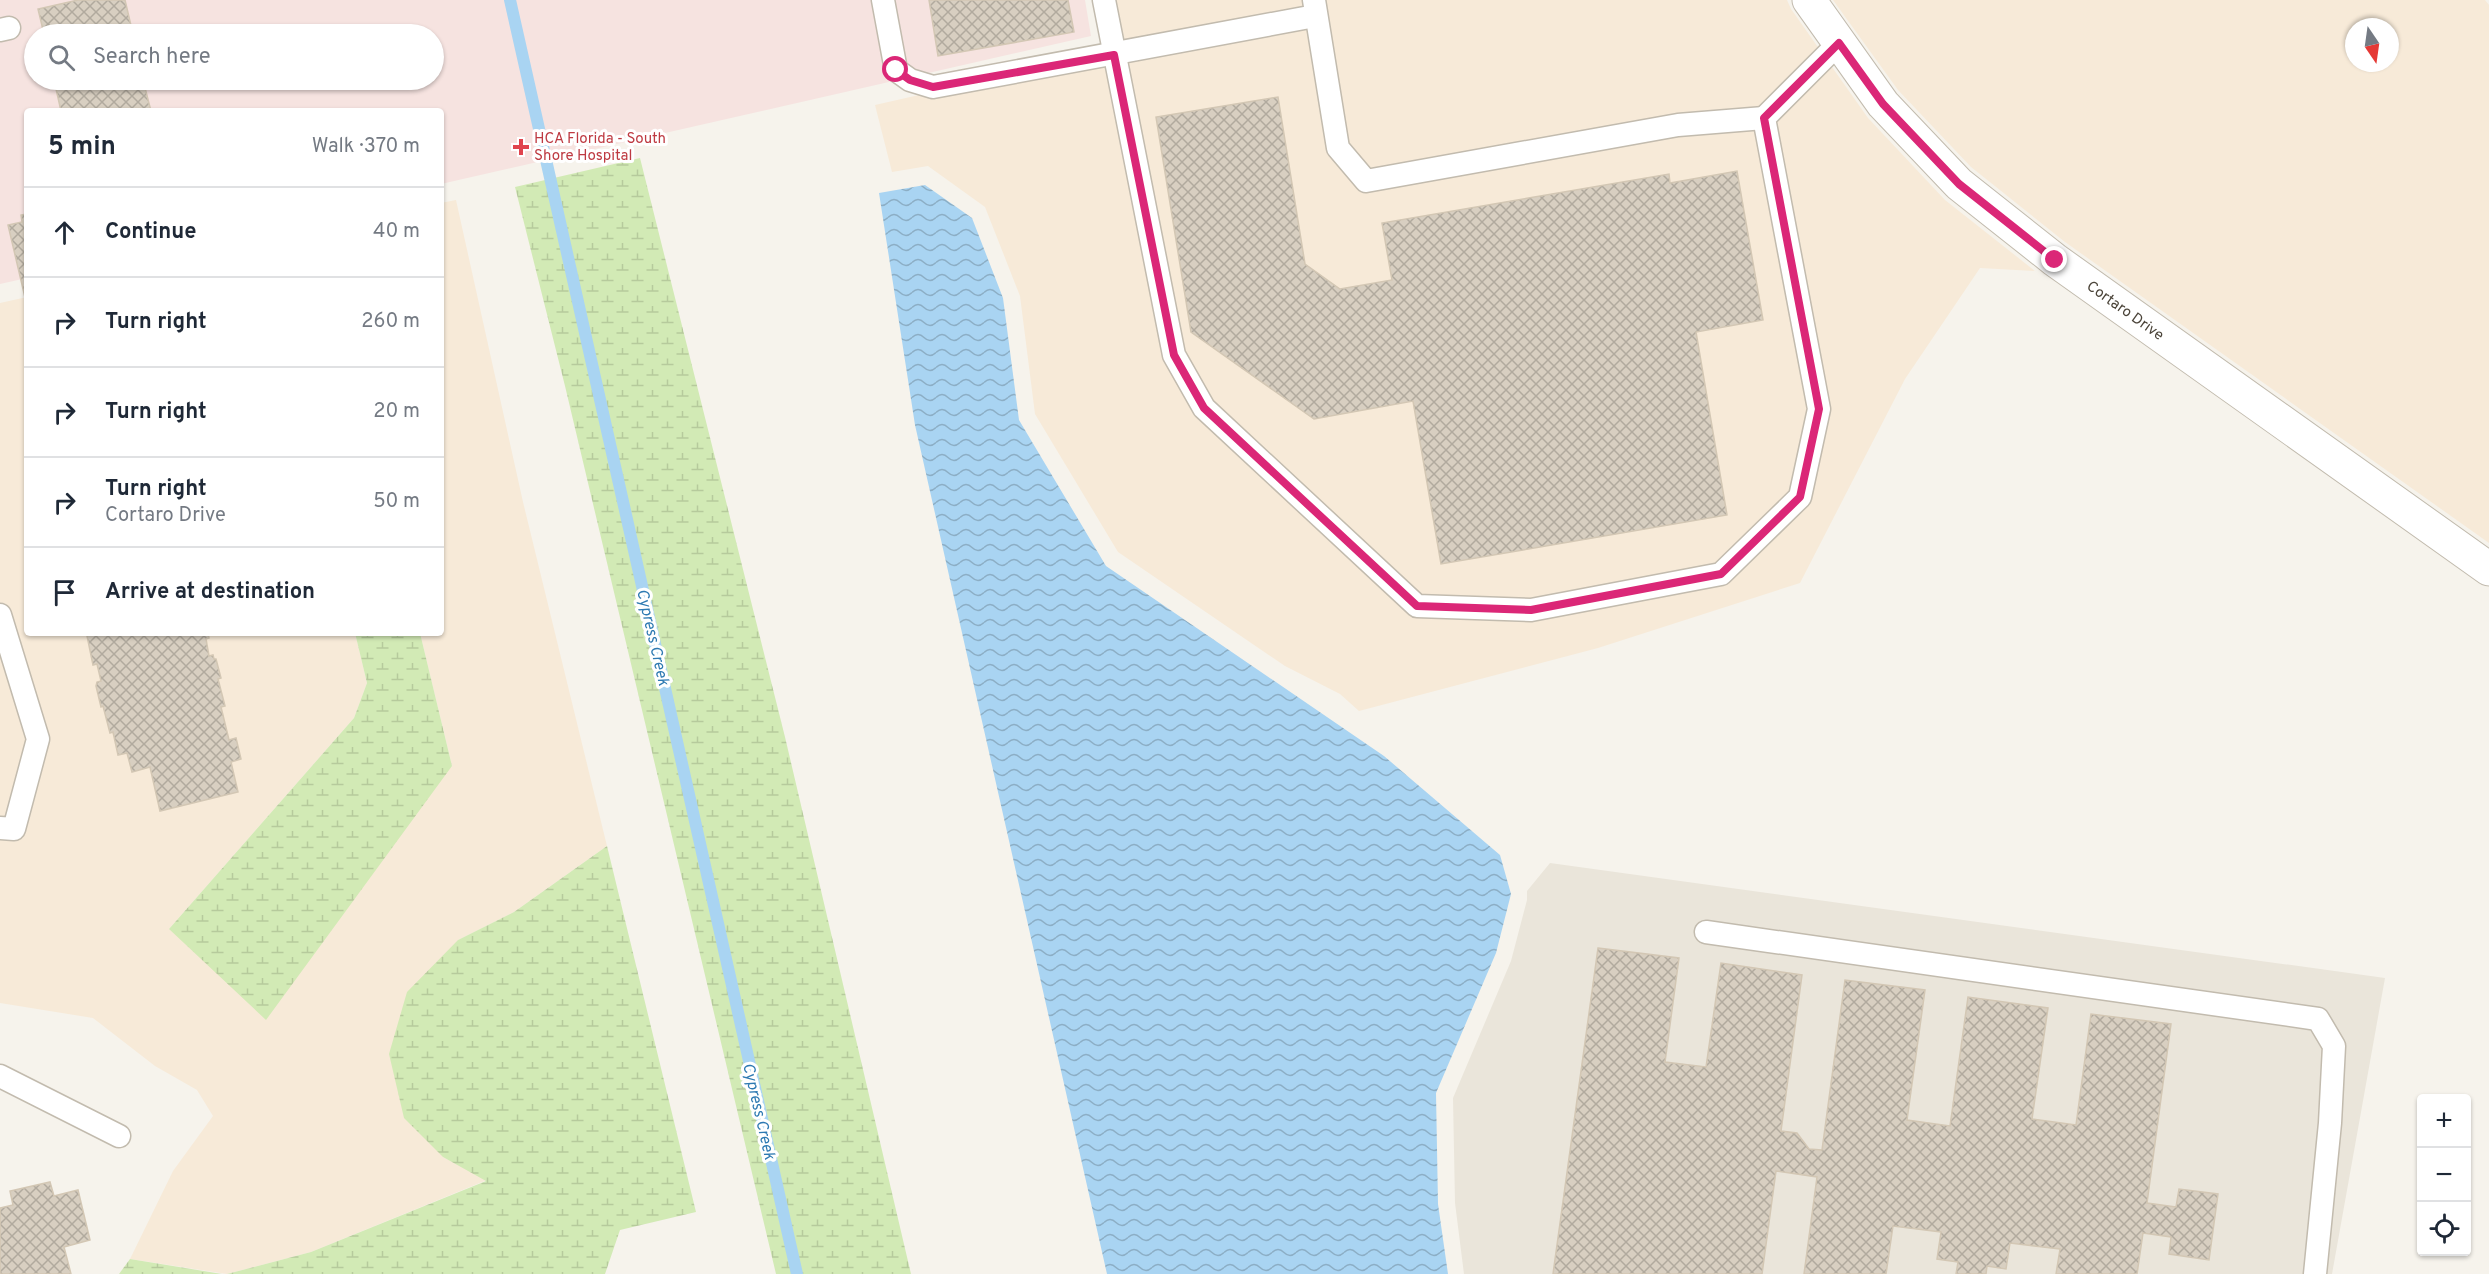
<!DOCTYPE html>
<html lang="en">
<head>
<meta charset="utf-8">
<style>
  :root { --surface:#fff; --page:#f2f2f3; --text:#1f2937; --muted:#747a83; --line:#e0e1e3 }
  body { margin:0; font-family:Overpass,sans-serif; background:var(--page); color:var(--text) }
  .controls { position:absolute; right:18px; bottom:18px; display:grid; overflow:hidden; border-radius:6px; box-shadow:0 2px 4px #0004 }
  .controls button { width:54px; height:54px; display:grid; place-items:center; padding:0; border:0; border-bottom:2px solid var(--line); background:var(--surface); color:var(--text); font:30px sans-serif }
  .compass { position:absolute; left:2345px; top:18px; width:54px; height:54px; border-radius:50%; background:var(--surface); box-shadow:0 2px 4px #0004; rotate:167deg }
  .stop { position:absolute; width:18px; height:18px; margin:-14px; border:4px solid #db2777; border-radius:50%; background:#fff }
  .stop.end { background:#db2777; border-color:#fff; box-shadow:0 2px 6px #0008 }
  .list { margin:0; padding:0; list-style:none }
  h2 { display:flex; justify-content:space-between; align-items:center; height:78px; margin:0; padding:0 24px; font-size:26px }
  h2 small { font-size:20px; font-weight:400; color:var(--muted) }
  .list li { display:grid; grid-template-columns:39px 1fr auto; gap:18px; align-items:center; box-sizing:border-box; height:90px; padding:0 24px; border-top:2px solid var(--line) }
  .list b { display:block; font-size:22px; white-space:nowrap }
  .list p { margin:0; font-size:20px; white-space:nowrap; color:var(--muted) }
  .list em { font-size:20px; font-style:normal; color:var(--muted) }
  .icon { flex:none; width:33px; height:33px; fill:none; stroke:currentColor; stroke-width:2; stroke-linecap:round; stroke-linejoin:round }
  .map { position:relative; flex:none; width:2489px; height:1274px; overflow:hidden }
  .search { position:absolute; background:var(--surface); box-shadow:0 2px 4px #0004; left:24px; top:24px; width:420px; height:66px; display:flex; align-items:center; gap:15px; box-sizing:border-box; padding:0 21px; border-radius:33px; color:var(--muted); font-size:22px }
  .panel { position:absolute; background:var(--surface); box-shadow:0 2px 4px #0004; left:24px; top:108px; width:420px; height:528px; border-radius:6px }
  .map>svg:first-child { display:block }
  .residential { fill:#eae5da }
  .commercial { fill:#f7ead8; fill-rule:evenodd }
  .medical { fill:#f6e3e0; fill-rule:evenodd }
  .wetland { fill:url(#wetland-marsh) }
  .water { fill:url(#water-waves) }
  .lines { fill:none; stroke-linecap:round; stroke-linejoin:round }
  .stream { stroke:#a9d4f2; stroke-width:12 }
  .building { fill:url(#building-cross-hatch); stroke:#d3c7b4; stroke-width:1.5 }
  .lane-casing { stroke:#c2bbae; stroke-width:25 }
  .street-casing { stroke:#c2bbae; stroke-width:35 }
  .lane { stroke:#fff; stroke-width:22 }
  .street { stroke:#fff; stroke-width:33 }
  .route { stroke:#db2777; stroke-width:8 }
  .health-dot { fill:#e0444e; stroke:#fff; stroke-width:2 }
  .labels { text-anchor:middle; stroke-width:6; stroke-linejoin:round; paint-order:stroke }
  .health-label { font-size:15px; fill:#be3a42; stroke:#fff; text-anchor:start }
  .street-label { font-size:15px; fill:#4b4439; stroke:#fff }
  .water-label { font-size:16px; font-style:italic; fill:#2e7ab2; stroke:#fff }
</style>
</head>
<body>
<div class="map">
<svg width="2489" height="1274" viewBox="0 0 2489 1274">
  <defs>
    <pattern id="wetland-marsh" width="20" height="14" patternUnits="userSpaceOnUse" patternTransform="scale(1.5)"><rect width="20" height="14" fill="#d2eab5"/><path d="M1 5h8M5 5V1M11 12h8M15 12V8" fill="none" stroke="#b6ca9c"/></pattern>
    <pattern id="water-waves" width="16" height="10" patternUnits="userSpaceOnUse" patternTransform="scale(1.5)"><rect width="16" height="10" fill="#a9d4f2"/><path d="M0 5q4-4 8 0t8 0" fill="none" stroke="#8caec5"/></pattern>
    <pattern id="building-cross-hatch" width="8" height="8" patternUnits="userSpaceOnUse" patternTransform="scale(1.5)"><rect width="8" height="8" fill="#d8cfc1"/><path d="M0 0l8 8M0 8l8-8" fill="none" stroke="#b1aa9e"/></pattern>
  </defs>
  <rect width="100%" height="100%" fill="#f6f3ec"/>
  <!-- residential -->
  <polygon class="residential" points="1550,863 2385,978 2332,1274 1464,1274 1455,1203 1453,1098 1511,961 1527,900 1527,891"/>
  <!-- commercial -->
  <g class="commercial">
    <polygon points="1101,0 1787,0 1791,9 1868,118 1945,200 2035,271 1980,268 1905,379 1800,583 1598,648 1359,711 1340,694 1285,666 1118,552 1035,414 1020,296 985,207 928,166 892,172 875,105 1095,55 1104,49"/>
    <path d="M1833,0H2485L2489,5V543L2065,242L1971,167L1898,90ZM2354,27H2390V63H2354Z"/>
    <polygon points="456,200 523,502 607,846 514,912 458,940 443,1157 487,1180 311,1252 227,1274 130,1259 173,1171 213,1116 197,1090 155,1066 93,1018 0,1003 0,303 27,297 27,633 355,633 367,683 354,718 169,929 452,766 420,633 441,633 441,203"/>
  </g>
  <!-- medical -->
  <path class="medical" d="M0,0H1085L1091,36L441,184V111H27V278L0,284ZM34,34H434V80H34Z"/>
  <!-- wetland -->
  <g class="wetland">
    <polygon points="640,158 785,737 911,1274 776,1274 565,386 515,187"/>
    <polygon points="355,633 420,633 452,766 266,1020 169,929 354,718 367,683"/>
    <polygon points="607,846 696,1212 620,1230 605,1274 227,1274 311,1252 486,1181 443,1157 404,1118 389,1054 407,992 458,940 514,912"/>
    <polygon points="130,1259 222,1274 119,1274"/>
  </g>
  <!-- water -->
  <polygon class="water" points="925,185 972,218 1003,298 1019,420 1106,566 1384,756 1500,855 1511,894 1496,953 1436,1093 1438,1204 1448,1274 1107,1274 915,425 879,193"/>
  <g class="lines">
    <!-- stream -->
    <polyline class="stream" points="510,0 797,1274"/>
  </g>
  <!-- building -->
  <g class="building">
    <polygon points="78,0 125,0 133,34 44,34 38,9"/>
    <polygon points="929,0 1068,0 1074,32 938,56"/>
    <polygon points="54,80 143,80 151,111 61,111"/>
    <polygon points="1278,97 1305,264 1340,289 1392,280 1382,223 1669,174 1670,183 1737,171 1763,320 1696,332 1727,515 1441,564 1413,401 1314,419 1191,332 1156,117"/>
    <polygon points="27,214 27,306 8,225 22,222 21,215"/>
    <polygon points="89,633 208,633 209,638 206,639 209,656 213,655 214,659 216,659 221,678 218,679 225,706 221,707 229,740 236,738 241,759 231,762 238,792 160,811 150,767 132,772 127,753 118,755 113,732 110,733 103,706 101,707 96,686 97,682 101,681 97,664 93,665 87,636 89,635"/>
    <polygon points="1598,948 1679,958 1665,1062 1706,1067 1721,963 1802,975 1781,1131 1797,1133 1809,1149 1822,1150 1845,980 1925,990 1907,1120 1950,1126 1968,997 2048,1008 2032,1119 2076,1125 2091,1014 2171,1024 2147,1203 2176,1207 2179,1189 2218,1194 2209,1260 2169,1254 2171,1237 2143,1233 2137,1274 2056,1274 2060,1249 2010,1243 2006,1269 1987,1266 1986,1274 1956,1274 1958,1262 1937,1259 1941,1232 1893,1226 1886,1274 1804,1274 1817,1177 1776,1171 1762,1274 1553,1274"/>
    <polygon points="50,1182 54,1196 78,1190 90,1240 64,1247 71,1274 0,1274 0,1208 13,1205 10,1191"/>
  </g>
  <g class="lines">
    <defs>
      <g id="lane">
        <polyline points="883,0 896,70 910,80 933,87 1315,16"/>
        <polyline points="1104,0 1174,355 1204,408 1417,606 1531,610 1721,574 1800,497 1819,409 1764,118 1839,43"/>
        <polyline points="1314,0 1338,148 1366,181 1678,125 1764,118"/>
        <polyline points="0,30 9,28"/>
        <polyline points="0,615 38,739 14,829 0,828"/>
        <polyline points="1706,932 2318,1019 2334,1046 2330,1123 2315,1274"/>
        <polyline points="0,1076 119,1136"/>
      </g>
      <g id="street">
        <path id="s1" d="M1809,0L1883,104L1959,184L2055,260L2489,569"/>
      </g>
    </defs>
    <!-- lane casing -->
    <use href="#lane" class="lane-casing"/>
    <!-- street casing -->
    <use href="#street" class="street-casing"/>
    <!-- lane -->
    <use href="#lane" class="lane"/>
    <!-- street -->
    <use href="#street" class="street"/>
  </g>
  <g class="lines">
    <!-- route -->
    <polyline class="route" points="896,70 910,80 933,87 1114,55 1174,355 1204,408 1417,606 1531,610 1721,574 1800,497 1819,409 1764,118 1839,43 1883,104 1959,184 2055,260"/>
  </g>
  <!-- markers -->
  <path class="health-dot" d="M518 138h6v6h6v6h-6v6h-6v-6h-6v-6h6z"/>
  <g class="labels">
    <!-- health labels -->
    <g class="health-label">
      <text x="534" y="143">HCA Florida - South<tspan x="534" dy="17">Shore Hospital</tspan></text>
    </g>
    <!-- street labels -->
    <g class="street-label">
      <text dy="5" stroke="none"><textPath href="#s1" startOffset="447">Cortaro Drive</textPath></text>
    </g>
    <!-- water labels -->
    <g class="water-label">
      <text transform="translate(654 637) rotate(77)" y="6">Cypress Creek</text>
      <text transform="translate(760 1111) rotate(77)" y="6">Cypress Creek</text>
    </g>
  </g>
</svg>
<div class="controls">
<button>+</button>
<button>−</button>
<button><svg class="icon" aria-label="locate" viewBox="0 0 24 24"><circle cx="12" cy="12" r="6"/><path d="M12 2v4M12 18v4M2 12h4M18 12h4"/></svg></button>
</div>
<svg class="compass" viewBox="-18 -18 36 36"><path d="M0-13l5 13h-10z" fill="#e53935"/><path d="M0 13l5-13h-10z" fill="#747a83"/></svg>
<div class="stop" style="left:896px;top:70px"></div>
<div class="stop end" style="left:2055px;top:260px"></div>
<div class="search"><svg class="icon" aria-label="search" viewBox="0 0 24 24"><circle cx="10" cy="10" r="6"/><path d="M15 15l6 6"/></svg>Search here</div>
<section class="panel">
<h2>5 min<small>Walk · 370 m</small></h2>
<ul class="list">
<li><svg class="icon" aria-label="ahead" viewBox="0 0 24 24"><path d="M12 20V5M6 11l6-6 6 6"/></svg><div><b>Continue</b></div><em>40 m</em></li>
<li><svg class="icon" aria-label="right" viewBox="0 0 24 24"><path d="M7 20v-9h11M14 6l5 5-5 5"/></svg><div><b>Turn right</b></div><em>260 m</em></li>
<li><svg class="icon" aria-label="right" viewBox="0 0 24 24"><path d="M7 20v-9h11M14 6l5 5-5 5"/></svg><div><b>Turn right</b></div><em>20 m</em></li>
<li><svg class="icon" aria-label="right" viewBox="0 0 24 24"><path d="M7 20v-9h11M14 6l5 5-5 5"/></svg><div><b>Turn right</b><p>Cortaro Drive</p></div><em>50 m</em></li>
<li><svg class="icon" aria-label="arrive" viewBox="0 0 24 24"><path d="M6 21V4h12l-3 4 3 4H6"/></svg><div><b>Arrive at destination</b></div></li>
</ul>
</section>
</div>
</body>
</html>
